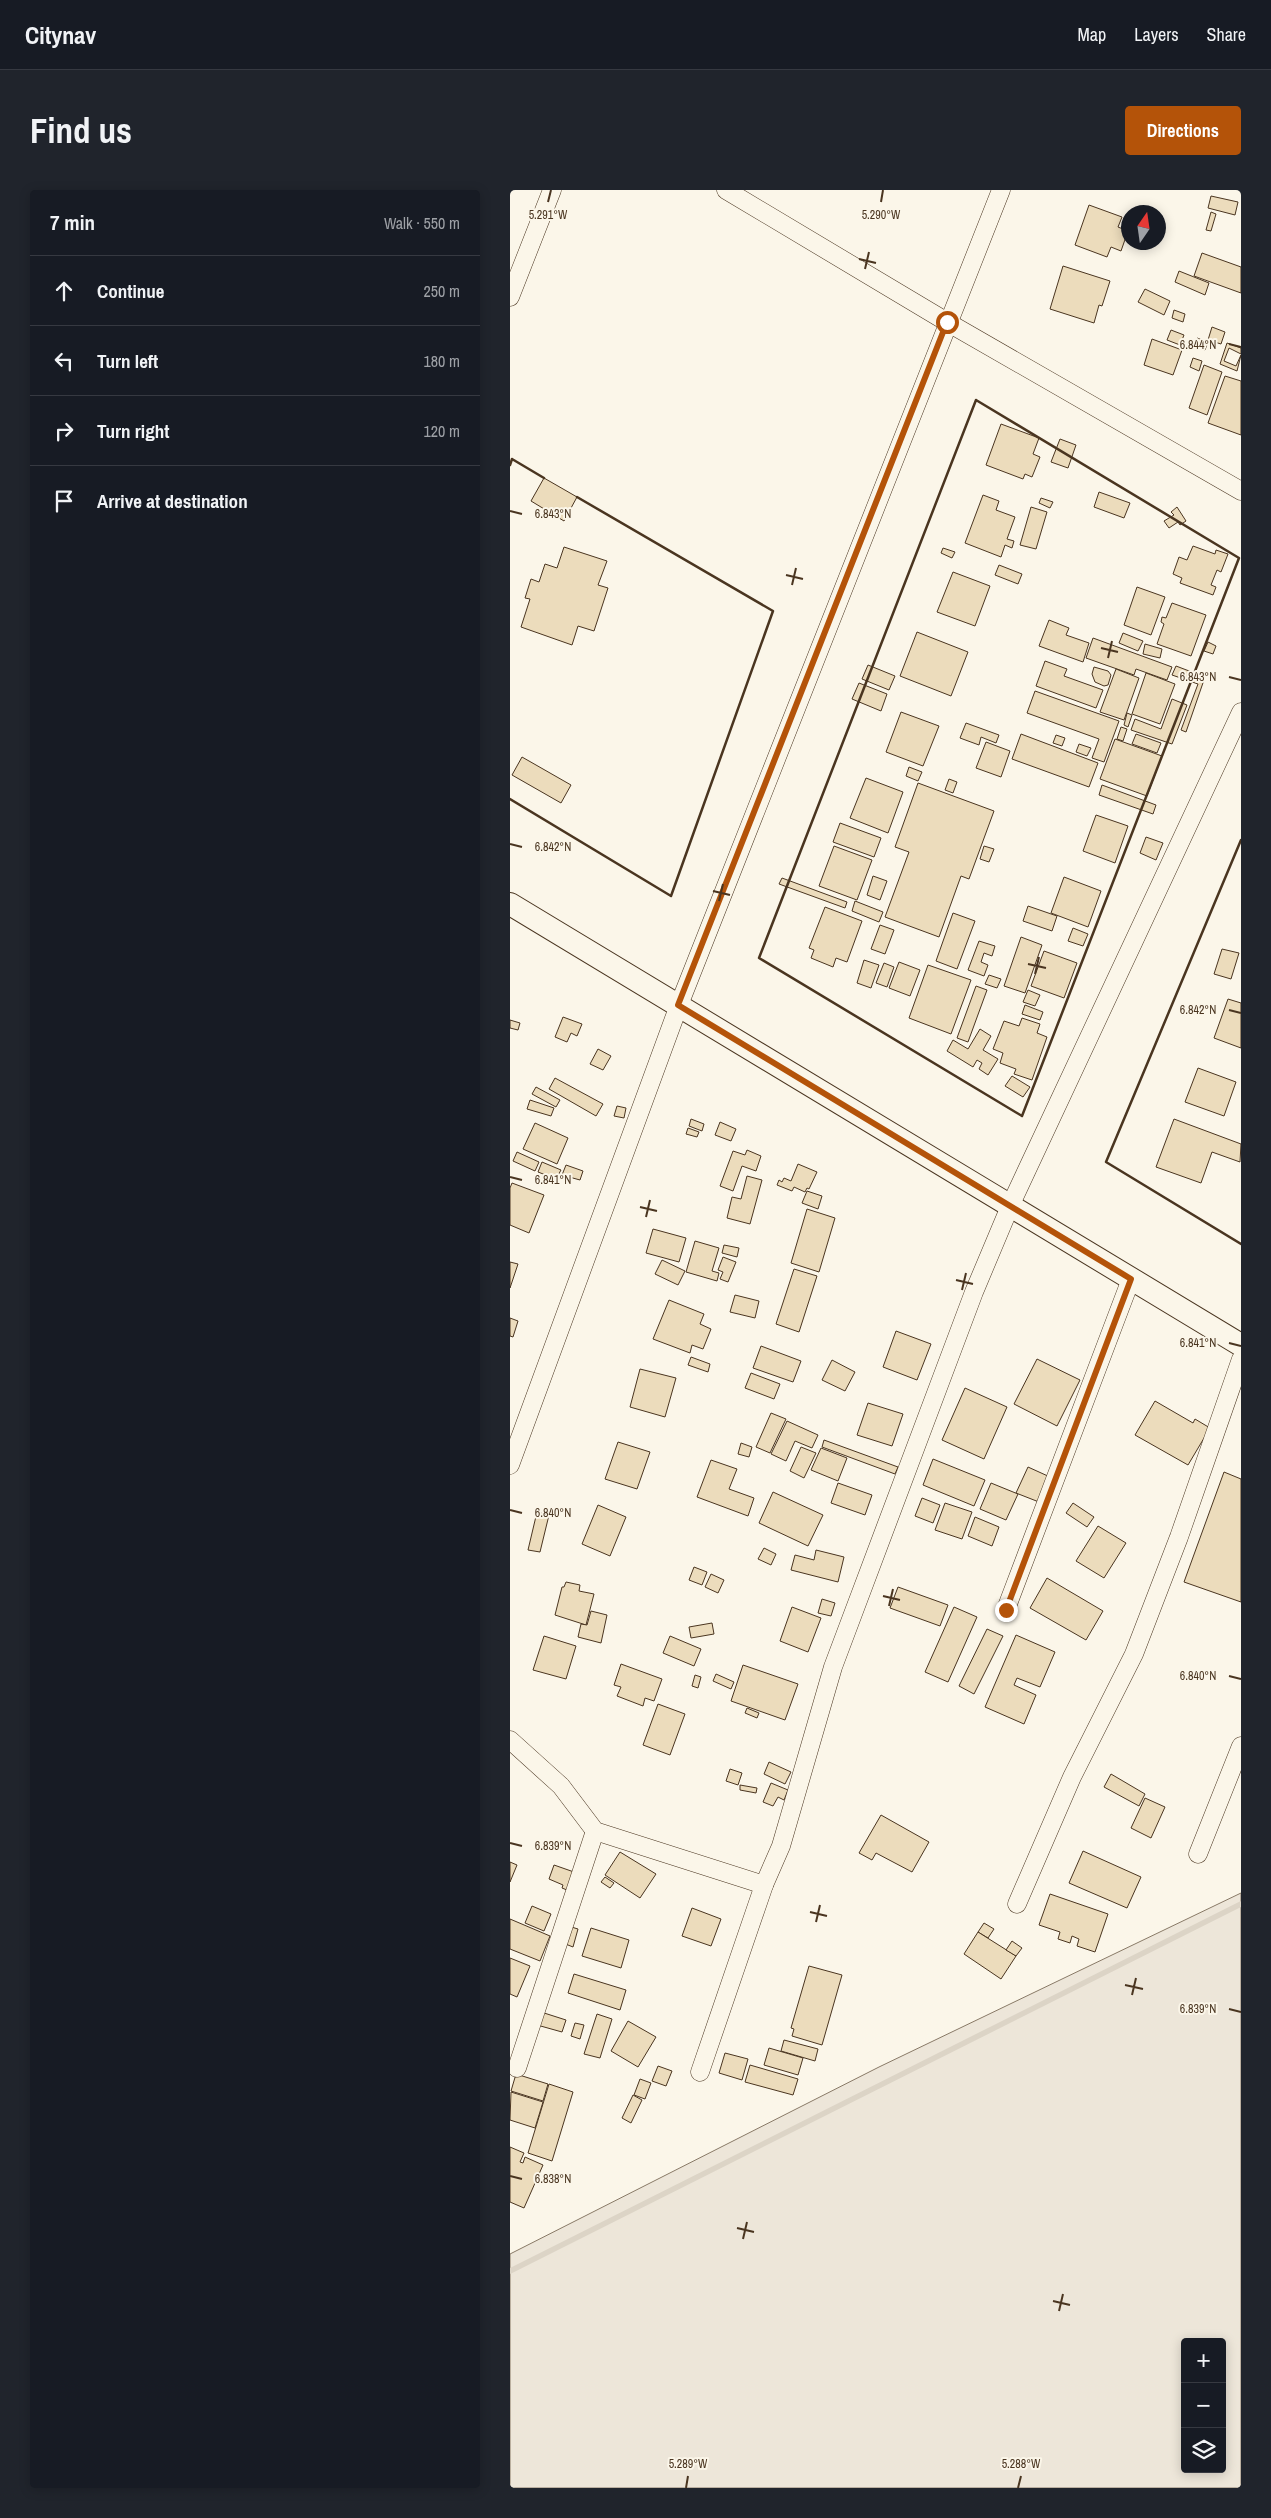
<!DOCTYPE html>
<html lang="en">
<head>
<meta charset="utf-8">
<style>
  :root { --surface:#171b24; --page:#20242c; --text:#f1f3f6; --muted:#9ea1a6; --line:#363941; --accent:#b45309 }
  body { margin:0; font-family:"Archivo Narrow",sans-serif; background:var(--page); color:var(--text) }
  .controls { position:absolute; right:15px; bottom:15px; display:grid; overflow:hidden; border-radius:5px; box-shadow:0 2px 12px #0003 }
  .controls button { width:45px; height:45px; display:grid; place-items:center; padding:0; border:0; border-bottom:1px solid var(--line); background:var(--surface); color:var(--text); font:25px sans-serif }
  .compass { position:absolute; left:611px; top:15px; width:45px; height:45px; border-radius:50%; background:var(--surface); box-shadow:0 2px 12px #0003; rotate:13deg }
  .stop { position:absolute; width:15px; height:15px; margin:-11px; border:4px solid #b45309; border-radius:50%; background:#fff }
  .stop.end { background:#b45309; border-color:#fff; box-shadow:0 1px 5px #0008 }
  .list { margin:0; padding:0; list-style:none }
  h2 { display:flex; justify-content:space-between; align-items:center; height:65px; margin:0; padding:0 20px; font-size:21px }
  h2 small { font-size:16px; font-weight:400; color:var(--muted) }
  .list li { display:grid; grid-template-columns:32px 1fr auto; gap:15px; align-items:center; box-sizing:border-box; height:70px; padding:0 20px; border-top:1px solid var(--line) }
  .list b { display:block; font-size:19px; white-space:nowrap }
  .list em { font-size:16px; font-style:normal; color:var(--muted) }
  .icon { flex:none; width:28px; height:28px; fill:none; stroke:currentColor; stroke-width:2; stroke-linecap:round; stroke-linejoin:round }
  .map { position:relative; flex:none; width:731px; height:2298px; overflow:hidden; border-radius:5px }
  header { display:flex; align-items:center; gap:30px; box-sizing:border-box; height:70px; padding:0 25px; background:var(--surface); border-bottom:1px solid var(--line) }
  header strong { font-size:24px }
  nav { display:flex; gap:28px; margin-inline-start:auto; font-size:18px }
  .intro { display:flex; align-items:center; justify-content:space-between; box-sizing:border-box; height:120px; padding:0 30px }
  h1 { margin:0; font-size:35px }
  .button { padding:12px 22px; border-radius:5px; background:var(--accent); color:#fff; font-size:18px; font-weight:700 }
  main { display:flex; gap:30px; padding:0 30px }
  aside { flex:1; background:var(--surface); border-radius:5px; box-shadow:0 2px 12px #0003 }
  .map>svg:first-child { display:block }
  .green { fill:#ede6d9; stroke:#887966; fill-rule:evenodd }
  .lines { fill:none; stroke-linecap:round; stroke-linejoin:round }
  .stream { stroke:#dcd4c6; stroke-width:5.5 }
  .building { fill:#ecdcbc; stroke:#4a3520 }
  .minor-casing { stroke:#4a3520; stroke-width:19 }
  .tertiary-casing { stroke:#4a3520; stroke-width:24 }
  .minor { stroke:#fbf6e9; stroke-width:18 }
  .tertiary { stroke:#fbf6e9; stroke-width:22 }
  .wall { stroke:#4a3520; stroke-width:2.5 }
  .route { stroke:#b45309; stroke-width:6 }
  .ticks { fill:none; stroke:#4a3520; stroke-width:2 }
  .ticks-label { font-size:12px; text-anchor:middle; fill:#4a3520; stroke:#fbf6e9; stroke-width:4; stroke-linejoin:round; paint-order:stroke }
</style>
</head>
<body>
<header>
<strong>Citynav</strong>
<nav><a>Map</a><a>Layers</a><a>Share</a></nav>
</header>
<div class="intro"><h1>Find us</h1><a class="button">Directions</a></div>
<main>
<aside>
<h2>7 min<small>Walk · 550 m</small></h2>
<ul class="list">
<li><svg class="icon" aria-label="ahead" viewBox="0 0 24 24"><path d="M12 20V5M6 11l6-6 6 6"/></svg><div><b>Continue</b></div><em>250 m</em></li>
<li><svg class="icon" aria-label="left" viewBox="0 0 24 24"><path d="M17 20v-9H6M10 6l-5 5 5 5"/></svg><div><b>Turn left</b></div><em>180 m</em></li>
<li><svg class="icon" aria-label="right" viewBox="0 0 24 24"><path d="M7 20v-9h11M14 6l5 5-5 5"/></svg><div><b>Turn right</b></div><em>120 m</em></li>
<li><svg class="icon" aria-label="arrive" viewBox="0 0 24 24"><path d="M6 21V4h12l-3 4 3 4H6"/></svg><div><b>Arrive at destination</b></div></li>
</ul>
</aside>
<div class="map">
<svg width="731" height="2298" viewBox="0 0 731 2298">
  <rect width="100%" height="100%" fill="#fbf6e9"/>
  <!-- green -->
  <path class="green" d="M731,1703V2298H0V2064L369,1877ZM675,2152H712V2279H675Z"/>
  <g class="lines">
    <!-- stream -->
    <polyline class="stream" points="0,2081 731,1714"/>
  </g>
  <!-- building -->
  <g class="building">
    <polygon points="701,6 728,12 725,25 698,18"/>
    <polygon points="579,15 612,27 608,37 618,41 611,61 601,57 597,67 565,55"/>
    <polygon points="701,22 706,24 701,41 696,40"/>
    <polygon points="692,63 731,77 731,103 684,86"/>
    <polygon points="553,76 600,91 592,116 589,115 584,133 540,119"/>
    <polygon points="669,81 699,93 695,105 665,92"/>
    <polygon points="635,99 660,111 654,125 628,112"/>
    <polygon points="664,120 675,124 673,132 662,128"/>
    <polygon points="702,137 715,142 711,154 698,150"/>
    <polygon points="661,140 674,145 670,155 657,150"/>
    <polygon points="687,148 698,152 695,160 684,156"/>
    <polygon points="642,149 672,160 663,185 634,175"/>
    <polygon points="717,153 731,158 731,164 719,158 714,171 726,176 731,165 727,181 710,174"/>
    <polygon points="683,168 692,171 689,181 680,177"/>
    <polygon points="694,175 712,182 697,225 679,218"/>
    <polygon points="715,186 731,191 731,245 698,233"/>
    <polygon points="491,234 529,248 523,264 530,267 522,287 515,284 513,289 476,275"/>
    <polygon points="550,249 566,255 558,278 541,272"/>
    <polygon points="34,288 67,307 54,331 21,311"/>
    <polygon points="589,302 620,313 614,328 584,317"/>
    <polygon points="473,305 489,311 486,320 505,327 497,349 504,351 502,358 495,355 491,367 455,353"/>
    <polygon points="531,308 543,312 540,318 529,313"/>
    <polygon points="521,317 537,322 526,359 510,355"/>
    <polygon points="667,317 676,331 670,335 668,332 659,338 654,331 664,325 661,322"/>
    <polygon points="683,356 705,364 706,360 718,364 711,382 707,380 701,395 706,397 703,405 670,393 672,388 663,384 669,367 677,370"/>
    <polygon points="54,357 97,371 88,395 98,398 84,441 68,436 62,455 11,437 20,409 15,408 21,389 29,392 35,374 47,378"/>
    <polygon points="433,358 445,362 442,368 431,363"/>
    <polygon points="489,375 512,384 508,394 485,385"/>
    <polygon points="443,382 480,396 465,436 427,422"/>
    <polygon points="627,397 655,407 641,445 614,435"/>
    <polygon points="662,413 696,425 681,466 647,454 654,434 651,432 652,427 656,428"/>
    <polygon points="539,430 559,438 556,445 579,453 573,472 529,456"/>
    <polygon points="407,442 458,462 441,506 390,486"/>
    <polygon points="613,443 633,451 628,461 609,453"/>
    <polygon points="583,448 662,477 657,490 626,479 624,485 576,468"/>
    <polygon points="698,452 706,456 703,464 694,461"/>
    <polygon points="635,454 652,459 650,468 633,464"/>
    <polygon points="535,471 557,479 554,486 593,500 586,518 526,496"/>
    <polygon points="358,475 385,486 379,500 352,489"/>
    <polygon points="666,476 695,487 676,542 671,540 688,494 662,485"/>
    <polygon points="584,477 598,481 601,485 598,495 594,496 585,492 582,484"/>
    <polygon points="606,479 629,488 614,530 590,522"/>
    <polygon points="636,483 665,494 650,534 622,524"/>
    <polygon points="349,493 377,504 371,521 342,509"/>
    <polygon points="525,501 609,531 594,572 582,568 589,549 517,523"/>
    <polygon points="662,509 677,515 662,554 621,540 625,529 651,539"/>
    <polygon points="391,522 429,536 413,576 376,562"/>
    <polygon points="617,523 622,525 618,537 614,535"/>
    <polygon points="456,533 489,545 486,553 471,547 469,555 450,548"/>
    <polygon points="611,537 617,539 613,551 607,549"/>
    <polygon points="511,544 588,573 579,597 502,569"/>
    <polygon points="626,544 651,553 647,563 622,554"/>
    <polygon points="546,545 555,548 552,556 543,553"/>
    <polygon points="605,549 652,566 637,606 590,589"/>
    <polygon points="476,552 500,561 491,587 466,578"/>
    <polygon points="569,554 581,558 577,566 566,562"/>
    <polygon points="12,567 61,595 51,613 2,585"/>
    <polygon points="399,577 412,582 408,591 396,586"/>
    <polygon points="356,588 393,602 378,643 340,628"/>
    <polygon points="439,589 447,592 443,603 435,600"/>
    <polygon points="408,593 484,621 459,689 451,686 429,747 375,727 399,662 385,657"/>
    <polygon points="592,595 646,615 643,624 589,605"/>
    <polygon points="586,625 618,636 605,673 573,661"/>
    <polygon points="330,633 371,648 364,667 323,652"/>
    <polygon points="636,647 653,653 646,670 630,663"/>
    <polygon points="324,656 362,670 347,710 309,696"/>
    <polygon points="474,656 484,659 479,672 470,669"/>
    <polygon points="363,686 377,691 370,710 357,705"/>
    <polygon points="554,687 591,701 578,737 541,723"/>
    <polygon points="272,688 337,712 335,718 269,694"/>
    <polygon points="345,711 373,722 369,732 342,721"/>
    <polygon points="518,716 547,726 542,741 513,731"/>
    <polygon points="315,717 352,731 337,772 326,768 323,777 301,768 304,760 299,758"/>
    <polygon points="443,723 465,731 447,779 426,771"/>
    <polygon points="370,735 384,740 375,764 361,759"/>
    <polygon points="563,738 578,744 573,756 558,751"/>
    <polygon points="511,747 532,755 515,803 494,796"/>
    <polygon points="469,751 485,756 482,766 474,763 471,772 478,775 474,786 458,780"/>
    <polygon points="712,759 729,763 721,789 704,784"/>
    <polygon points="534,761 567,773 554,808 521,796"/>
    <polygon points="354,770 369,775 361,798 347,793"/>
    <polygon points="389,772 410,780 400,806 379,798"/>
    <polygon points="374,773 384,777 377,797 366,793"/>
    <polygon points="418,775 461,790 441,844 399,828"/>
    <polygon points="479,785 491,789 487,798 475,794"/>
    <polygon points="466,796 477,800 458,852 447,848"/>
    <polygon points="518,800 530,805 525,816 513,812"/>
    <polygon points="718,809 731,813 731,858 704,848"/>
    <polygon points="515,815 533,822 530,830 512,824"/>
    <polygon points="53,827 72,834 67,846 61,843 57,852 45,847"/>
    <polygon points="512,828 530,834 527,843 537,847 522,890 504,884 506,879 490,873 493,863 483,859 494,831 509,836"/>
    <polygon points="0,830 10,833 8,840 0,838"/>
    <polygon points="470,839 481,846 473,860 488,869 478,885 469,879 472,873 467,870 463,877 437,861 443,850 458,859"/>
    <polygon points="88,859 101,866 93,880 80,874"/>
    <polygon points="688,878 726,892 714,926 675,912"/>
    <polygon points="502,886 520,897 513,907 495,896"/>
    <polygon points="45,888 93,914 86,926 39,899"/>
    <polygon points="26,897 50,910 46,917 22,904"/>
    <polygon points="20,910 44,918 41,926 17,919"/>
    <polygon points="107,916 116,918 114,928 104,926"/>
    <polygon points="181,929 194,934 192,941 179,936"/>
    <polygon points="664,929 731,954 730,972 702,962 691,993 646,977"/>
    <polygon points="210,932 226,939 221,951 205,945"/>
    <polygon points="25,933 58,948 47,974 13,959"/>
    <polygon points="178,938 189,942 187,947 176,944"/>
    <polygon points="237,960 251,966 246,981 232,976 223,1001 210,996 223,961 235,965"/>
    <polygon points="7,962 29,972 25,981 3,971"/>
    <polygon points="32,972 51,980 46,989 28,982"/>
    <polygon points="288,974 307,982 299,999 297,998 295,1002 284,997 282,1001 267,995 269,990 272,992 274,988 281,991"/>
    <polygon points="56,975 73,981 70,990 52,985"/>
    <polygon points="237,986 252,990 240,1034 217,1028 222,1007 231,1009"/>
    <polygon points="2,993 34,1005 19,1043 0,1035 0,998"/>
    <polygon points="297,1001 312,1006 308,1019 292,1013"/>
    <polygon points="297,1019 325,1028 309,1082 281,1073"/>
    <polygon points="143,1039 176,1048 169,1072 136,1063"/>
    <polygon points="185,1051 209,1058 202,1081 209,1083 207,1091 176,1082"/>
    <polygon points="214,1055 229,1058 227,1067 212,1063"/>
    <polygon points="213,1067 226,1072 218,1092 210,1089 213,1082 208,1080"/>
    <polygon points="152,1070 175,1081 168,1095 145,1084"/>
    <polygon points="0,1072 8,1074 0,1098"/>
    <polygon points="284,1079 307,1086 289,1142 266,1134"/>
    <polygon points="225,1105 249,1111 245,1128 220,1122"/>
    <polygon points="159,1110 194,1124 190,1134 201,1139 193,1159 182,1155 180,1163 143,1149"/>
    <polygon points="0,1128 8,1131 3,1147 0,1146"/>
    <polygon points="386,1141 421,1154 407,1190 373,1177"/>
    <polygon points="251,1156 291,1171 283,1192 243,1178"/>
    <polygon points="181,1167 200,1174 198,1182 178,1175"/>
    <polygon points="527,1169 570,1190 547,1236 504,1214"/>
    <polygon points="322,1170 345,1182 335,1201 312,1190"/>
    <polygon points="130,1179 166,1188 155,1227 120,1217"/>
    <polygon points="241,1183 270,1194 264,1209 235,1198"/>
    <polygon points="455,1198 497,1217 474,1269 432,1250"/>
    <polygon points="645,1211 683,1233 685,1229 700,1238 678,1275 625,1245"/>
    <polygon points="358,1213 393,1224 382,1256 347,1245"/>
    <polygon points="261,1223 276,1229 260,1263 246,1257"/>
    <polygon points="277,1231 308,1245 302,1258 285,1251 276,1271 261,1264"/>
    <polygon points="314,1250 388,1277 385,1284 312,1257"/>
    <polygon points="108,1252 140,1262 127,1299 95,1289"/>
    <polygon points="231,1253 242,1257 239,1267 228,1264"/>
    <polygon points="291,1257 306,1263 294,1288 280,1281"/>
    <polygon points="311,1258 337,1268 328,1291 301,1280"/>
    <polygon points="423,1269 475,1290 464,1316 413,1295"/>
    <polygon points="201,1270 227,1279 219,1299 244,1308 238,1326 187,1307"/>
    <polygon points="518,1277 540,1287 529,1312 506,1303"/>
    <polygon points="714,1282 731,1289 731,1412 674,1392"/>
    <polygon points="328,1293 362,1305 355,1325 321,1313"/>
    <polygon points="481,1293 508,1304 496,1330 470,1319"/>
    <polygon points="263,1302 313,1325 298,1356 249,1333"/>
    <polygon points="412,1308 430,1315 423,1333 405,1326"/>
    <polygon points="435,1313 462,1322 452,1349 425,1340"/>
    <polygon points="563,1313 584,1327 577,1337 556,1323"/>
    <polygon points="88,1315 116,1327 100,1366 72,1354"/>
    <polygon points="27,1322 39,1325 30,1362 18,1360"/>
    <polygon points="465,1327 489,1337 482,1356 458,1346"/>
    <polygon points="588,1336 616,1353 594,1388 566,1371"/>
    <polygon points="254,1358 266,1364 261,1375 248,1369"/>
    <polygon points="306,1360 334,1367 328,1392 281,1380 285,1365 304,1370"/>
    <polygon points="184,1377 197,1382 192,1395 179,1390"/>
    <polygon points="201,1384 214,1390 208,1403 195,1397"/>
    <polygon points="537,1388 593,1421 576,1450 520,1418"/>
    <polygon points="56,1392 70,1395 69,1401 84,1404 76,1435 45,1425 52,1397 54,1397"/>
    <polygon points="388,1397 438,1415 430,1436 380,1418"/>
    <polygon points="312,1409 325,1413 321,1426 308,1423"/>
    <polygon points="282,1417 311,1428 298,1462 270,1451"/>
    <polygon points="444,1417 467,1427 438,1492 415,1482"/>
    <polygon points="81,1421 97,1425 91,1453 68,1447 71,1434 77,1435"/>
    <polygon points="202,1433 204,1444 181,1448 179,1437"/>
    <polygon points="477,1439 493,1446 464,1504 449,1496"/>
    <polygon points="506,1445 545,1462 530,1497 507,1488 504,1495 526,1505 514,1534 475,1517"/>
    <polygon points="34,1446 66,1456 56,1489 23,1480"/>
    <polygon points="160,1446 191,1459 184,1476 153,1463"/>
    <polygon points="111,1474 152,1489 144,1511 135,1508 133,1516 107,1506 111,1497 104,1495"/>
    <polygon points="233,1475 288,1494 275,1530 221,1511"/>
    <polygon points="206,1484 224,1492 221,1499 203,1491"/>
    <polygon points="185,1485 191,1487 188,1498 182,1496"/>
    <polygon points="148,1514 175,1524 160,1565 133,1555"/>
    <polygon points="237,1518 249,1523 247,1528 235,1523"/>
    <polygon points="259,1572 281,1582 275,1594 254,1584"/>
    <polygon points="220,1579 232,1583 228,1595 216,1591"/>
    <polygon points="601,1584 635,1604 629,1616 594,1597"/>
    <polygon points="261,1593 278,1600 274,1610 268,1607 263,1616 253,1612"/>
    <polygon points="230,1595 247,1598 246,1603 230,1600"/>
    <polygon points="635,1608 655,1617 641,1648 621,1638"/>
    <polygon points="371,1625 419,1652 402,1682 366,1663 362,1670 349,1663"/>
    <polygon points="573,1661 631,1687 617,1718 559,1693"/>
    <polygon points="110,1662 146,1684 130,1708 95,1685"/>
    <polygon points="0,1672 7,1675 0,1692"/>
    <polygon points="44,1675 64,1682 57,1700 52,1698 53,1695 39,1689"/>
    <polygon points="95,1687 104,1693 100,1698 91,1692"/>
    <polygon points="540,1704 598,1724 585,1762 567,1756 569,1749 562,1746 560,1753 548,1749 550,1742 529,1735"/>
    <polygon points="22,1716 41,1724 34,1741 15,1733"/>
    <polygon points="182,1718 211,1729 201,1756 172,1746"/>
    <polygon points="0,1729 40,1746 30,1771 0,1759"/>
    <polygon points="474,1733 484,1739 478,1748 468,1742"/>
    <polygon points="58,1736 68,1739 63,1757 53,1753"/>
    <polygon points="81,1738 119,1750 111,1778 72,1766"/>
    <polygon points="468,1742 506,1766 491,1789 454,1764"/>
    <polygon points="502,1751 512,1758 506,1766 496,1760"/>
    <polygon points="0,1768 20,1776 7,1807 0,1804"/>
    <polygon points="299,1776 332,1785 312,1855 282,1846 284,1839 281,1838"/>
    <polygon points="64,1784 116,1800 110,1820 58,1803"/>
    <polygon points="31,1822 56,1830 52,1842 27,1835"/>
    <polygon points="87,1824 102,1829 90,1868 74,1864"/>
    <polygon points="118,1831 146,1847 128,1877 101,1861"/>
    <polygon points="65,1833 74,1835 70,1849 61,1846"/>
    <polygon points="274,1850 308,1859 305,1871 271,1861"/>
    <polygon points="259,1858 293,1868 288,1885 254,1875"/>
    <polygon points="215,1863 238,1869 232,1890 209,1883"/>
    <polygon points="240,1875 288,1889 283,1905 235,1892"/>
    <polygon points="148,1876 162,1881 156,1896 142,1891"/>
    <polygon points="6,1884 38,1894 33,1911 1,1901"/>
    <polygon points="130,1889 141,1893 135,1909 124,1905"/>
    <polygon points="39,1894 63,1902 42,1971 18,1963"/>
    <polygon points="1,1902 33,1912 25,1938 0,1930"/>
    <polygon points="123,1905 132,1910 121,1933 112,1928"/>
    <polygon points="0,1957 14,1963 10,1972 13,1973 15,1967 33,1975 14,2018 0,2012"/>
  </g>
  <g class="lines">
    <defs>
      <g id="minor">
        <polyline points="216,0 437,132 731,301"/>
        <polyline points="0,107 42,0"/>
        <polyline points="0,1275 169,815 491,0"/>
        <polyline points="496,1419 621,1089"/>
        <polyline points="0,1550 51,1596 85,1641 254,1695 271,1656 323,1477 464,1102 501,1014 731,522"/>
        <polyline points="688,1664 731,1556"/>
        <polyline points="507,1714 562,1587 624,1464 669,1347 731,1169"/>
        <polyline points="7,1878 85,1641"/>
        <polyline points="190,1882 254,1695"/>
      </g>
      <polyline id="tertiary" points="0,714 731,1155"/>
    </defs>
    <!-- minor casing -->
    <use href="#minor" class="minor-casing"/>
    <!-- tertiary casing -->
    <use href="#tertiary" class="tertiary-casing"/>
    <!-- minor -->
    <use href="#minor" class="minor"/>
    <!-- tertiary -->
    <use href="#tertiary" class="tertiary"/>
    <!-- wall -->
    <g class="wall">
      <polygon points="466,210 729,368 512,926 249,768"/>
      <polyline points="0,275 2,269 34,288"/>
      <polyline points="0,609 161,706 263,421 67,307"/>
      <polyline points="731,650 596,972 731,1054"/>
    </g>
  </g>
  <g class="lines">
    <!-- route -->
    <polyline class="route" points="437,132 168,815 621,1089 496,1420"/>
  </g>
  <!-- ticks -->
  <path class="ticks" d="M38,12L41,0M371,12L373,0M349,69L366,73M355,79L359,62M719,154L731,157M0,321L12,324M276,385L293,389M282,395L286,378M591,458L608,462M598,468L602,451M719,487L731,490M0,654L12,657M203,701L220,705M209,711L213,694M518,774L536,778M525,784L529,767M719,820L731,823M0,987L12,990M130,1017L147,1021M136,1027L140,1010M446,1090L463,1094M452,1100L456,1083M719,1153L731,1156M0,1320L12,1323M373,1406L390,1410M379,1416L383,1399M719,1486L731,1489M0,1653L12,1656M300,1722L317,1726M306,1732L310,1715M615,1795L633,1799M622,1805L626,1788M719,1819L731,1822M0,1986L12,1989M227,2038L244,2042M233,2049L237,2032M543,2111L560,2115M549,2121L553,2104M176,2298L178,2286M508,2298L511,2286"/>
  <g class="ticks-label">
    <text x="38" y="29">5.291°W</text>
    <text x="371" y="29">5.290°W</text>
    <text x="688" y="159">6.844°N</text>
    <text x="43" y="328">6.843°N</text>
    <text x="688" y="491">6.843°N</text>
    <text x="43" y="661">6.842°N</text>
    <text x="688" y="824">6.842°N</text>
    <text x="43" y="994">6.841°N</text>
    <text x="688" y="1157">6.841°N</text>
    <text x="43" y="1327">6.840°N</text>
    <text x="688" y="1490">6.840°N</text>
    <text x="43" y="1660">6.839°N</text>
    <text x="688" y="1823">6.839°N</text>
    <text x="43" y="1993">6.838°N</text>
    <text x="178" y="2278">5.289°W</text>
    <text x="511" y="2278">5.288°W</text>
  </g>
</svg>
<div class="controls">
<button>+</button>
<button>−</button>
<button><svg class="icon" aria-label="layers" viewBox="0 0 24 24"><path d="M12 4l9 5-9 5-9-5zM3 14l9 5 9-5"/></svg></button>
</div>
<svg class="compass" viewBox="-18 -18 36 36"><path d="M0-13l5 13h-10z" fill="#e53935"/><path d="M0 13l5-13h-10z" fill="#9ea1a6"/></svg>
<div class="stop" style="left:437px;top:132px"></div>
<div class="stop end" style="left:496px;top:1420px"></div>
</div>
</main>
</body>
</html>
